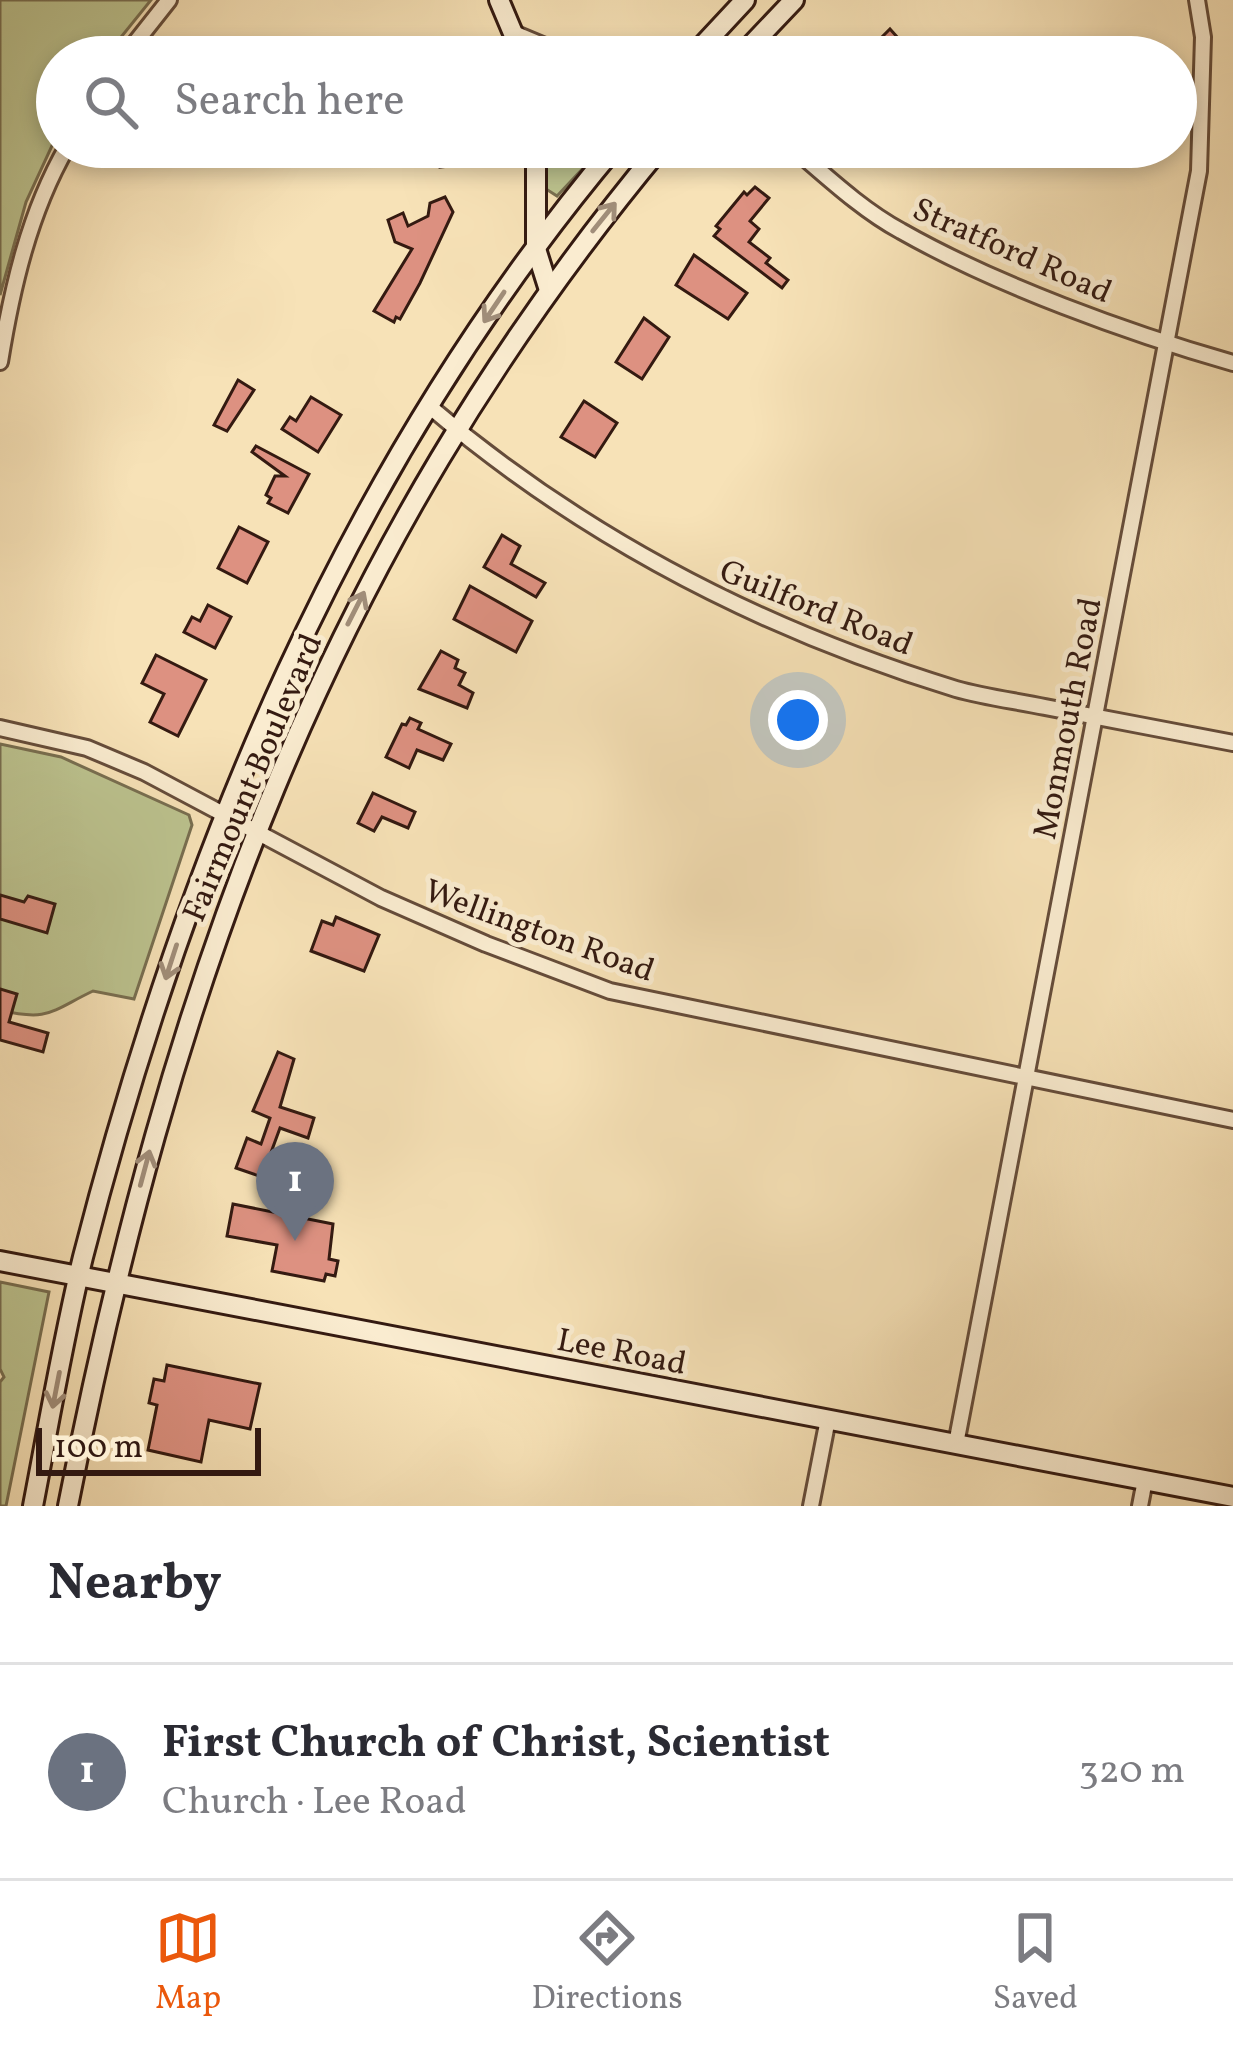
<!DOCTYPE html>
<html lang="en">
<head>
<meta charset="utf-8">
<style>
  :root { --surface:#fff; --page:#f7f7f7; --text:#2b2b33; --muted:#7c7c81; --line:#e1e1e2; --accent:#ea580c }
  body { margin:0; font-family:Vollkorn,serif; background:var(--page); color:var(--text) }
  .scale { position:absolute; left:36px; bottom:30px; width:225px; box-sizing:border-box; padding-left:12px; border:6px solid #341a11; border-top:0; font-size:33px; line-height:42px; white-space:nowrap; color:#341a11; -webkit-text-stroke:9px #faecd0; paint-order:stroke }
  .you { position:absolute; left:798px; top:720px; width:42px; height:42px; margin:-30px; border:9px solid #fff; border-radius:50%; background:#1a73e8; box-shadow:0 0 0 18px #1a73e833 }
  .badge { display:grid; place-items:center; width:78px; height:78px; border-radius:50%; background:var(--accent); color:#fff; font-size:39px; font-weight:700 }
  .pin { position:absolute; translate:-50% -99px; filter:drop-shadow(0 3px 6px #0008) }
  .pin::after { content:''; position:absolute; top:63px; width:42px; height:36px; background:inherit; clip-path:polygon(0 0,100% 0,50% 100%) }
  .list { margin:0; padding:0; list-style:none }
  h2 { display:flex; justify-content:space-between; align-items:center; height:156px; margin:0; padding:0 48px; font-size:51px }
  h2 small { font-size:39px; font-weight:400; color:var(--muted) }
  .list li { display:grid; grid-template-columns:78px 1fr auto; gap:36px; align-items:center; box-sizing:border-box; height:216px; padding:0 48px; border-top:3px solid var(--line) }
  .list b { display:block; font-size:45px; white-space:nowrap }
  .list p { margin:0; font-size:39px; white-space:nowrap; color:var(--muted) }
  .list em { font-size:39px; font-style:normal; color:var(--muted) }
  .icon { flex:none; width:66px; height:66px; fill:none; stroke:currentColor; stroke-width:2; stroke-linecap:round; stroke-linejoin:round }
  .map { position:relative; flex:none; width:1233px; height:1506px; overflow:hidden }
  .search { position:absolute; background:var(--surface); box-shadow:0 6px 18px #0003; left:36px; right:36px; top:36px; height:132px; display:flex; align-items:center; gap:30px; box-sizing:border-box; padding:0 42px; border-radius:66px; color:var(--muted); font-size:45px }
  .sheet { height:372px; background:var(--surface) }
  nav { display:flex; justify-content:space-around; align-items:center; box-sizing:border-box; height:168px; border-top:3px solid var(--line); background:var(--surface); font-size:33px; color:var(--muted) }
  nav a { display:grid; justify-items:center; gap:6px }
  nav .on { color:var(--accent) }
  .map>svg:first-child { display:block }
  .green { fill:#bcc38f; stroke:#786e50; stroke-width:3 }
  .building { fill:#dd9181; stroke:#341a11; stroke-width:3 }
  .lines { fill:none; stroke-linecap:round; stroke-linejoin:round }
  .minor-casing { stroke:#654c3a; stroke-width:20 }
  .secondary-casing { stroke:#341a11; stroke-width:24 }
  .minor { stroke:#faecd0; stroke-width:14 }
  .secondary { stroke:#faecd0; stroke-width:18 }
  .oneway { stroke:#a18e7a }
  .labels { text-anchor:middle; stroke-width:10; stroke-linejoin:round; paint-order:stroke }
  .street-label { font-size:33px; fill:#341a11; stroke:#faecd0 }
</style>
</head>
<body>
<div class="map">
<svg width="1233" height="1506" viewBox="0 0 1233 1506">
  <rect width="100%" height="100%" fill="#f7e2b7"/>
  <filter id="stains"><feTurbulence type="fractalNoise" baseFrequency=".00167" numOctaves="4"/><feColorMatrix values="0 0 0 0 .2 0 0 0 0 .09 0 0 0 0 .02 0 0 0 .5 -.17"/></filter>
  <radialGradient id="worn" r=".72"><stop offset=".6" stop-color="#630" stop-opacity="0"/><stop offset="1" stop-color="#630" stop-opacity=".3"/></radialGradient>
  <!-- green -->
  <g class="green">
    <polygon points="0,0 151,0 105,57 57,57 57,135 26,202 0,295"/>
    <polygon points="545,147 603,147 557,196 546,189"/>
    <path d="M0,744L61,757L189,815L192,825L134,999L93,991C51,1011 49,1022 0,1010Z"/>
    <polygon points="0,1282 49,1292 6,1506 0,1506 0,1382 4,1377 0,1369"/>
  </g>
  <!-- building -->
  <g class="building">
    <polygon points="890,29 915,57 870,57 878,49 874,45"/>
    <polygon points="438,147 466,147 467,164 440,167"/>
    <polygon points="755,187 769,198 750,221 759,229 749,242 770,258 766,263 788,280 782,288 714,236 720,229 716,226 744,192 747,195"/>
    <polygon points="445,197 453,212 420,283 400,319 396,317 394,322 374,311 412,249 395,242 388,220 403,213 408,226 428,216 430,203"/>
    <polygon points="694,255 747,293 728,319 676,285"/>
    <polygon points="644,318 669,337 642,379 616,362"/>
    <polygon points="238,380 254,390 227,431 214,425"/>
    <polygon points="311,397 341,415 318,452 282,429 290,417 296,421"/>
    <polygon points="584,401 617,423 595,457 561,437"/>
    <polygon points="256,446 309,474 288,513 268,503 271,498 266,495 275,476 285,476 252,452"/>
    <polygon points="239,527 268,542 247,583 218,568"/>
    <polygon points="502,535 520,546 511,564 545,583 536,597 484,567"/>
    <polygon points="470,586 532,621 516,652 454,619"/>
    <polygon points="208,605 231,617 215,648 184,632 192,617 200,621"/>
    <polygon points="441,651 458,660 455,668 465,673 459,685 473,693 467,708 419,689"/>
    <polygon points="156,655 206,680 178,736 150,722 164,694 142,683"/>
    <polygon points="410,718 421,723 418,729 451,744 443,760 417,750 409,768 386,757 402,724 406,725"/>
    <polygon points="373,793 415,812 408,828 382,817 374,831 358,823"/>
    <polygon points="0,895 24,902 28,896 55,904 47,933 0,919"/>
    <polygon points="336,917 379,935 364,971 311,951 322,921 333,925"/>
    <polygon points="0,989 17,994 9,1022 48,1033 43,1052 0,1040"/>
    <polygon points="278,1052 294,1059 280,1107 314,1118 308,1138 280,1128 262,1177 236,1168 247,1138 261,1144 270,1118 253,1111"/>
    <polygon points="233,1204 333,1224 329,1259 338,1261 335,1276 326,1274 324,1281 272,1271 277,1245 227,1236"/>
    <polygon points="167,1365 260,1384 250,1429 209,1420 201,1462 148,1450 157,1405 149,1403 154,1379 164,1381"/>
  </g>
  <g class="lines">
    <defs>
      <g id="minor">
        <polyline points="516,34 571,57"/>
        <polyline points="124,57 169,0"/>
        <path d="M792,147C826,176 862,210 901,231C996,285 1128,333 1233,363"/>
        <path d="M0,362C12,288 29,213 67,147"/>
        <path d="M429,406C583,537 763,630 956,689C984,697 1016,701 1045,707C1108,719 1170,731 1233,743"/>
        <polyline points="0,728 87,748 144,772 381,898 486,944 610,991 1233,1120"/>
        <polyline points="956,1444 1199,171 1203,37 1197,0"/>
        <polyline points="811,1506 828,1419"/>
        <polyline points="1140,1506 1145,1480"/>
      </g>
      <g id="secondary">
        <polyline points="499,0 523,57"/>
        <polyline points="692,57 745,0"/>
        <polyline points="740,57 794,0"/>
        <polyline points="536,147 536,249 549,290"/>
        <polyline points="0,1261 1233,1497"/>
        <path d="M33,1506C49,1423 63,1339 83,1257C186,856 346,467 615,147"/>
        <path d="M68,1506C168,995 323,553 661,147"/>
      </g>
    </defs>
    <!-- minor casing -->
    <use href="#minor" class="minor-casing"/>
    <!-- secondary casing -->
    <use href="#secondary" class="secondary-casing"/>
    <!-- minor -->
    <use href="#minor" class="minor"/>
    <!-- secondary -->
    <use href="#secondary" class="secondary"/>
  </g>
  <!-- one-way arrows -->
  <defs><path id="oneway-shaft" d="M-6 0H5M1.5-3L5.5 0L1.5 3" fill="none" stroke-width="1.6" stroke-linecap="round" stroke-linejoin="round" transform="scale(3)"/></defs>
  <g class="oneway">
    <use href="#oneway-shaft" transform="translate(604 217) rotate(-51)"/>
    <use href="#oneway-shaft" transform="translate(494 307) rotate(124)"/>
    <use href="#oneway-shaft" transform="translate(356 608) rotate(-63)"/>
    <use href="#oneway-shaft" transform="translate(171 962) rotate(108)"/>
    <use href="#oneway-shaft" transform="translate(145 1168) rotate(-75)"/>
    <use href="#oneway-shaft" transform="translate(56 1390) rotate(101)"/>
  </g>
  <g class="labels">
    <!-- street labels -->
    <g class="street-label">
      <text transform="translate(1013 249) rotate(24)" y="12">Stratford Road</text>
      <text transform="translate(817 606) rotate(22)" y="12">Guilford Road</text>
      <text transform="translate(1066 718) rotate(-79)" y="12">Monmouth Road</text>
      <text transform="translate(251 777) rotate(-67)" y="12">Fairmount Boulevard</text>
      <text transform="translate(540 929) rotate(20)" y="12">Wellington Road</text>
      <text transform="translate(622 1350) rotate(11)" y="12">Lee Road</text>
    </g>
  </g>
  <rect width="100%" height="100%" filter="url(#stains)"/>
  <rect width="100%" height="100%" fill="url(#worn)"/>
</svg>
<div class="scale">100 m</div>
<div class="you"></div>
<div class="pin badge" style="left:295px;top:1241px;background:#6b7280">1</div>
<div class="search"><svg class="icon" aria-label="search" viewBox="0 0 24 24"><circle cx="10" cy="10" r="6"/><path d="M15 15l6 6"/></svg>Search here</div>
</div>
<section class="sheet">
<h2>Nearby<small></small></h2>
<ul class="list">
<li><span class="badge" style="background:#6b7280">1</span><div><b>First Church of Christ, Scientist</b><p>Church · Lee Road</p></div><em>320 m</em></li>
</ul>
</section>
<nav>
<a class="on"><svg class="icon" aria-label="map" viewBox="0 0 24 24"><path d="M3 6l6-2 6 2 6-2v14l-6 2-6-2-6 2zM9 4v14M15 6v14"/></svg>Map</a>
<a><svg class="icon" aria-label="directions" viewBox="0 0 24 24"><path d="M12 3l9 9-9 9-9-9zM9 14v-3h6M13 9l2 2-2 2"/></svg>Directions</a>
<a><svg class="icon" aria-label="saved" viewBox="0 0 24 24"><path d="M7 4h10v16l-5-4-5 4z"/></svg>Saved</a>
</nav>
</body>
</html>
